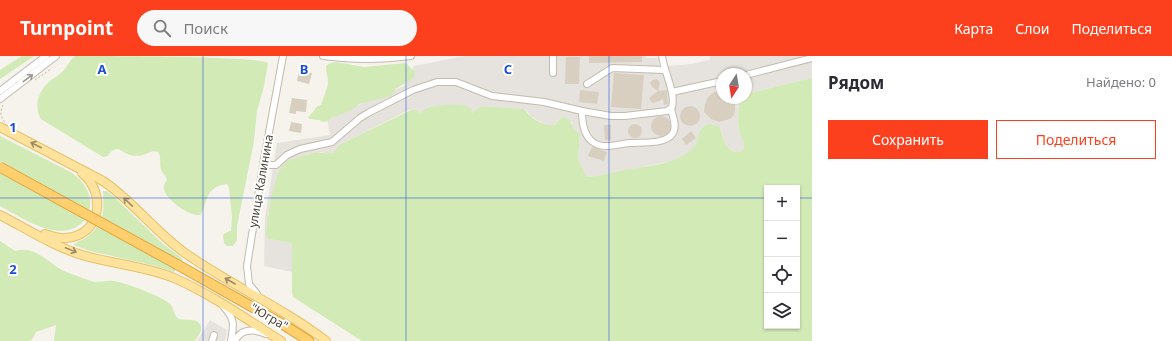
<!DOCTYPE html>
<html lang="ru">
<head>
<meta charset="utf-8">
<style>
  :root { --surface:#fff; --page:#f7f7f7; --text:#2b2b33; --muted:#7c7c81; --line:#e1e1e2; --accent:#fc3f1d }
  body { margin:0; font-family:"Noto Sans",sans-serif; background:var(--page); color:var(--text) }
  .controls { position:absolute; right:12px; bottom:12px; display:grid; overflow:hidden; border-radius:0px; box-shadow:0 1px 3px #0004 }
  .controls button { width:36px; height:36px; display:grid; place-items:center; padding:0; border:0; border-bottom:1px solid var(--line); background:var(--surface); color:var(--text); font:20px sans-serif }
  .compass { position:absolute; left:716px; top:12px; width:36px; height:36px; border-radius:50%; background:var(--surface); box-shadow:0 1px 3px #0004; rotate:192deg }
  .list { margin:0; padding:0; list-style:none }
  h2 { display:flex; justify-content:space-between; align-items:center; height:52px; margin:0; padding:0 16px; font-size:17px }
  h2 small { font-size:13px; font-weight:400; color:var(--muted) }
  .actions { display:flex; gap:8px; padding:12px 16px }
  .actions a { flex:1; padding:9px 0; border:1px solid var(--accent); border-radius:0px; text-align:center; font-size:14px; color:var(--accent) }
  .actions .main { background:var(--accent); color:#fff }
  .icon { flex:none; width:22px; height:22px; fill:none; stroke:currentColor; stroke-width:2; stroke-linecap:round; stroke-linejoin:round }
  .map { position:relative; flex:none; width:812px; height:285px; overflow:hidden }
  header { display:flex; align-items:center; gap:24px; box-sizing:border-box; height:56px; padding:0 20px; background:var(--accent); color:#fff }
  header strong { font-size:19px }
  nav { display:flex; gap:22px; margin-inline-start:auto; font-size:14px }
  .search { width:280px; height:36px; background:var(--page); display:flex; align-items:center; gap:10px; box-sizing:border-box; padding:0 14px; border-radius:22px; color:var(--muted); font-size:15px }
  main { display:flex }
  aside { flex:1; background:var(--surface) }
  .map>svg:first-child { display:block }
  .industrial { fill:#e6e2dd }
  .green { fill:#d2eab5; fill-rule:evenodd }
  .building { fill:#d8cfc1 }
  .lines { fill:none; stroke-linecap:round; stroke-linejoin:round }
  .minor-casing { stroke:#c2bbae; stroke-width:8 }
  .major-casing { stroke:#e6c16a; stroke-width:10 }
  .highway-casing { stroke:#e0a43c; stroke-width:11 }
  .path { stroke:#c4b79f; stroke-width:1; stroke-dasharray:2 2; stroke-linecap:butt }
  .minor { stroke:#fff; stroke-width:6 }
  .major { stroke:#ffe39c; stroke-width:8 }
  .highway { stroke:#ffcf6e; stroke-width:9 }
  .highway-bridge-casing { stroke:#e0a43c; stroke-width:11; stroke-linecap:butt }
  .highway-bridge { stroke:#ffcf6e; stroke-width:9 }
  .oneway { stroke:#9c9892 }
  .oneway2 { stroke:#9c8c66 }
  .grid { fill:none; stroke:#1d4ed8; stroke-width:1; stroke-opacity:0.55 }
  .labels { text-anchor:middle; stroke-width:4; stroke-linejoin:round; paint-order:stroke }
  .street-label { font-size:12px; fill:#4b4439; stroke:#fff }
  .grid-label { font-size:13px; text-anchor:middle; font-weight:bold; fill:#1d4ed8; stroke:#fff; stroke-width:4; stroke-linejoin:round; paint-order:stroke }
</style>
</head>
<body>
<header>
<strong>Turnpoint</strong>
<div class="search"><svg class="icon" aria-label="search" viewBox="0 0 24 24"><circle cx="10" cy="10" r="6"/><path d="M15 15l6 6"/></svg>Поиск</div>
<nav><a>Карта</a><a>Слои</a><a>Поделиться</a></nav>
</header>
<main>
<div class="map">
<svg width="812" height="285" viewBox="0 0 812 285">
  <rect width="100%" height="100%" fill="#f6f3ec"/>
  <!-- industrial -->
  <g class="industrial">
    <polygon points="465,0 646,0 646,2 658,2 659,10 668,10 691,8 710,4 710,0 812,0 812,22 746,38 746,18 722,18 722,42 739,42 738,66 740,78 744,87 744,92 740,96 736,96 731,94 727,91 720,72 708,68 700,73 698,86 696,89 691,95 673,105 597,120 587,121 578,103 580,78 574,74 572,71 572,66 560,63 554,69 550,70 531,61 527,55 524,53 481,50 472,59 421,58 417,54 413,53 407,55 339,89 333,97 329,98 322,96 305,99 282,111 276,125 268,158 269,183 292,187 292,216 264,210 265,162 277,87 330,79 327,62 404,30 414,10"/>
    <polygon points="210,264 227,274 225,285 197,285"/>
  </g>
  <!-- green -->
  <g class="green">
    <polygon points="22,0 34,0 0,23 0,14"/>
    <path d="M75,0C102,0 257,0 268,7L264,30L257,55L254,85L237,170V184L233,190H227L224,187L223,179L227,176L231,175L232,161L229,131L227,128C203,132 210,144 200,159C190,161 165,143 164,133C163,129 165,127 167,124C166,119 162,117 161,113C159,106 162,102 158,96C152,94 150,96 146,98C135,102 127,99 119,93C113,93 110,96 108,100L103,101L41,63C33,49 39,34 51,24C54,22 58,20 61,17C67,12 69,5 75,0Z"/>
    <path d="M336,6L364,11L406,7L415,16V19L411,24L395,33L392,39L384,42L359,48L353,53L337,60L332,61L328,65L323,66L319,64L310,63L308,61C311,58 314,56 316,51L321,49L322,46C324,39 328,32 328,25C328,15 320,8 336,6Z"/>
    <path d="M812,22V285H362L293,241L292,236V187L269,183L266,179C268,162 272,120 285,107C290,103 307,99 314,97C321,96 326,98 333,97L339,89L413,53L417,54L421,58C423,54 427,52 431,51C438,49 465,46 470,52C471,53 472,56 472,58L475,55L481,50L524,53C527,56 528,58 530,60C534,64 549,71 554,69C558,67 559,63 564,61L570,64L574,74L580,78L578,103L587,121L597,120C608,118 619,115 630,113C651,110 674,108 691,94C705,83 691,76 708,68L718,70L720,72C724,82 725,97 740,96L744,92V87L740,78L738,66L739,42H746V38ZM767,132H797V270H767Z"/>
    <path d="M0,80C16,88 33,97 49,105C60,111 72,115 80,124C88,133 93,143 89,155C88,161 84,166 79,169C56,186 21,161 0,150Z"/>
    <path d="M103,135H106L112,139L162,187L183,203L174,216L152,209L90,195L74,189C77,185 83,184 87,181C105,167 104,155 103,135Z"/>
    <path d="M0,185L15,195C37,188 50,211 69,217C78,220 87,224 95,226C101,226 108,224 114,225C126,227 161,240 170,248C174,252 174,258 177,262C180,265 192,262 198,266C205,272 199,279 195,285H54L56,269L36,276L33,282L30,285H0Z"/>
  </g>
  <!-- building -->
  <g class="building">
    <polygon points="589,0 642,0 642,6 589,7"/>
    <polygon points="566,1 580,1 579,28 565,28"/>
    <polygon points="299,15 312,17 309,28 297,25"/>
    <polygon points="614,17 644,19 641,53 611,51"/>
    <polygon points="657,23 660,27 658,35 667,34 668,48 664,49 663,43 654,47 651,46 649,42 658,35 652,31 650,27 653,24"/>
    <polygon points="580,34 599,36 597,48 579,46"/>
    <polygon points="722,35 722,42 733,42 735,47 735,53 734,59 730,63 719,66 711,63 704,56 705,48 707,43 710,39 715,36"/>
    <polygon points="292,42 307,44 306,56 296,55 296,58 289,57"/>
    <circle cx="690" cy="60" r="10"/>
    <circle cx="661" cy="70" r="10"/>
    <polygon points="291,66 302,68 301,77 289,75"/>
    <circle cx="635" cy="75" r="7"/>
    <polygon points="604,69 611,69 611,84 605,84"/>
    <polygon points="691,75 696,82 686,89 682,83"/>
    <polygon points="592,91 607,96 604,105 588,100"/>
  </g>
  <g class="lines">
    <defs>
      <g id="minor">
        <path d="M323,0C355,4 378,4 411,0"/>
        <polyline points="553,17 553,0"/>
        <polyline points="746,19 812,2"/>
        <polyline points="587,28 612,12 664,14"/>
        <polyline points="0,35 46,0"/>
        <polyline points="672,36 722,25"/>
        <polyline points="0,43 56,0"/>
        <path d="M582,55C582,65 584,80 593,86C603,94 618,88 629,87C641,86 666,89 673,77C677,70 673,61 671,53"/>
        <path d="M263,109H276L287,99L300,93L332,86L360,62L368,57L413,34L437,26H456L492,40L544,46L582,55L611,60H625L667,55L672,51C676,37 664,16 662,0"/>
        <polyline points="257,238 249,228 247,210 263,109 283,0"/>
        <path d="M223,250C235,263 234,268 231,285"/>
        <polyline points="212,285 214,279"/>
        <path d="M235,285C241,272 254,273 266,278"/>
      </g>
      <g id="major">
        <path d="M0,71L103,125C133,145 155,176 185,197C230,229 282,251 326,285"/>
        <path d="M0,159C27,173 53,190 82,199C112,208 145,210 174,222C209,237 248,264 281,285"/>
        <path d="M45,178C51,180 59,183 66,182C101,180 107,137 82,117"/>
      </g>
      <polyline id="highway" points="178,209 284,269 309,285"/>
    </defs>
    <!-- minor casing -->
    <use href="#minor" class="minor-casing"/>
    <!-- major casing -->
    <use href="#major" class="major-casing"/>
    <!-- highway casing -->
    <use href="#highway" class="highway-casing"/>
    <!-- path -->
    <g class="path">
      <polyline points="35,24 51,13"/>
      <path d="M3,49C0,55 0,61 5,66"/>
    </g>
    <!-- minor -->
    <use href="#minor" class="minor"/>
    <!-- major -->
    <use href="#major" class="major"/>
    <!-- highway -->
    <use href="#highway" class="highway"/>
    <defs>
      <polyline id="highway-bridge" points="0,111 178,209"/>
    </defs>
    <!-- highway-bridge casing -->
    <use href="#highway-bridge" class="highway-bridge-casing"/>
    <!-- highway-bridge -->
    <use href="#highway-bridge" class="highway-bridge"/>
  </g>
  <!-- one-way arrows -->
  <defs><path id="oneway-shaft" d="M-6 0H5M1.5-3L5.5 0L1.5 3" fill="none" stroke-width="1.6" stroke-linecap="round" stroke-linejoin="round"/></defs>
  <use class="oneway" href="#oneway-shaft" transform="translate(28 22) rotate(-37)"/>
  <g class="oneway2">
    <use href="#oneway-shaft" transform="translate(36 89) rotate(-153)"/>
    <use href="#oneway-shaft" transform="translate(128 146) rotate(-136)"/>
    <use href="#oneway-shaft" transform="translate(71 194) rotate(22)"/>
    <use href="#oneway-shaft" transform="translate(230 225) rotate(-150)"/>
  </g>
  <!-- grid -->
  <path class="grid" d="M203,0V285M406,0V285M609,0V285M0,142H767M797,142H812"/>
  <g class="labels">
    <!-- street labels -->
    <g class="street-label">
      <text transform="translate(261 125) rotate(-80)" y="4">улица Калинина</text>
      <text transform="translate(269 261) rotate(30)" y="4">"Югра"</text>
    </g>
  </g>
  <g class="grid-label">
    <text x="102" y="18">A</text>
    <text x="304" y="18">B</text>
    <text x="508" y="18">C</text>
    <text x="13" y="76">1</text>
    <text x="13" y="218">2</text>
  </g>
</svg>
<div class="controls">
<button>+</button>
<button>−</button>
<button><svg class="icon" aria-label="locate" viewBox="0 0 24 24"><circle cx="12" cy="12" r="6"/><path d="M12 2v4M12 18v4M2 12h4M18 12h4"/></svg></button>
<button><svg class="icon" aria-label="layers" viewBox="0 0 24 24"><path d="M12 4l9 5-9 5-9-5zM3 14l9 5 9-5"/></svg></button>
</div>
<svg class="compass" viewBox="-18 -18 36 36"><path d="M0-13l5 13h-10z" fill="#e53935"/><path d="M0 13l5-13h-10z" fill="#7c7c81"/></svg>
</div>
<aside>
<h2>Рядом<small>Найдено: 0</small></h2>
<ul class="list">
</ul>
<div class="actions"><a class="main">Сохранить</a><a>Поделиться</a></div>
</aside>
</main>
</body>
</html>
